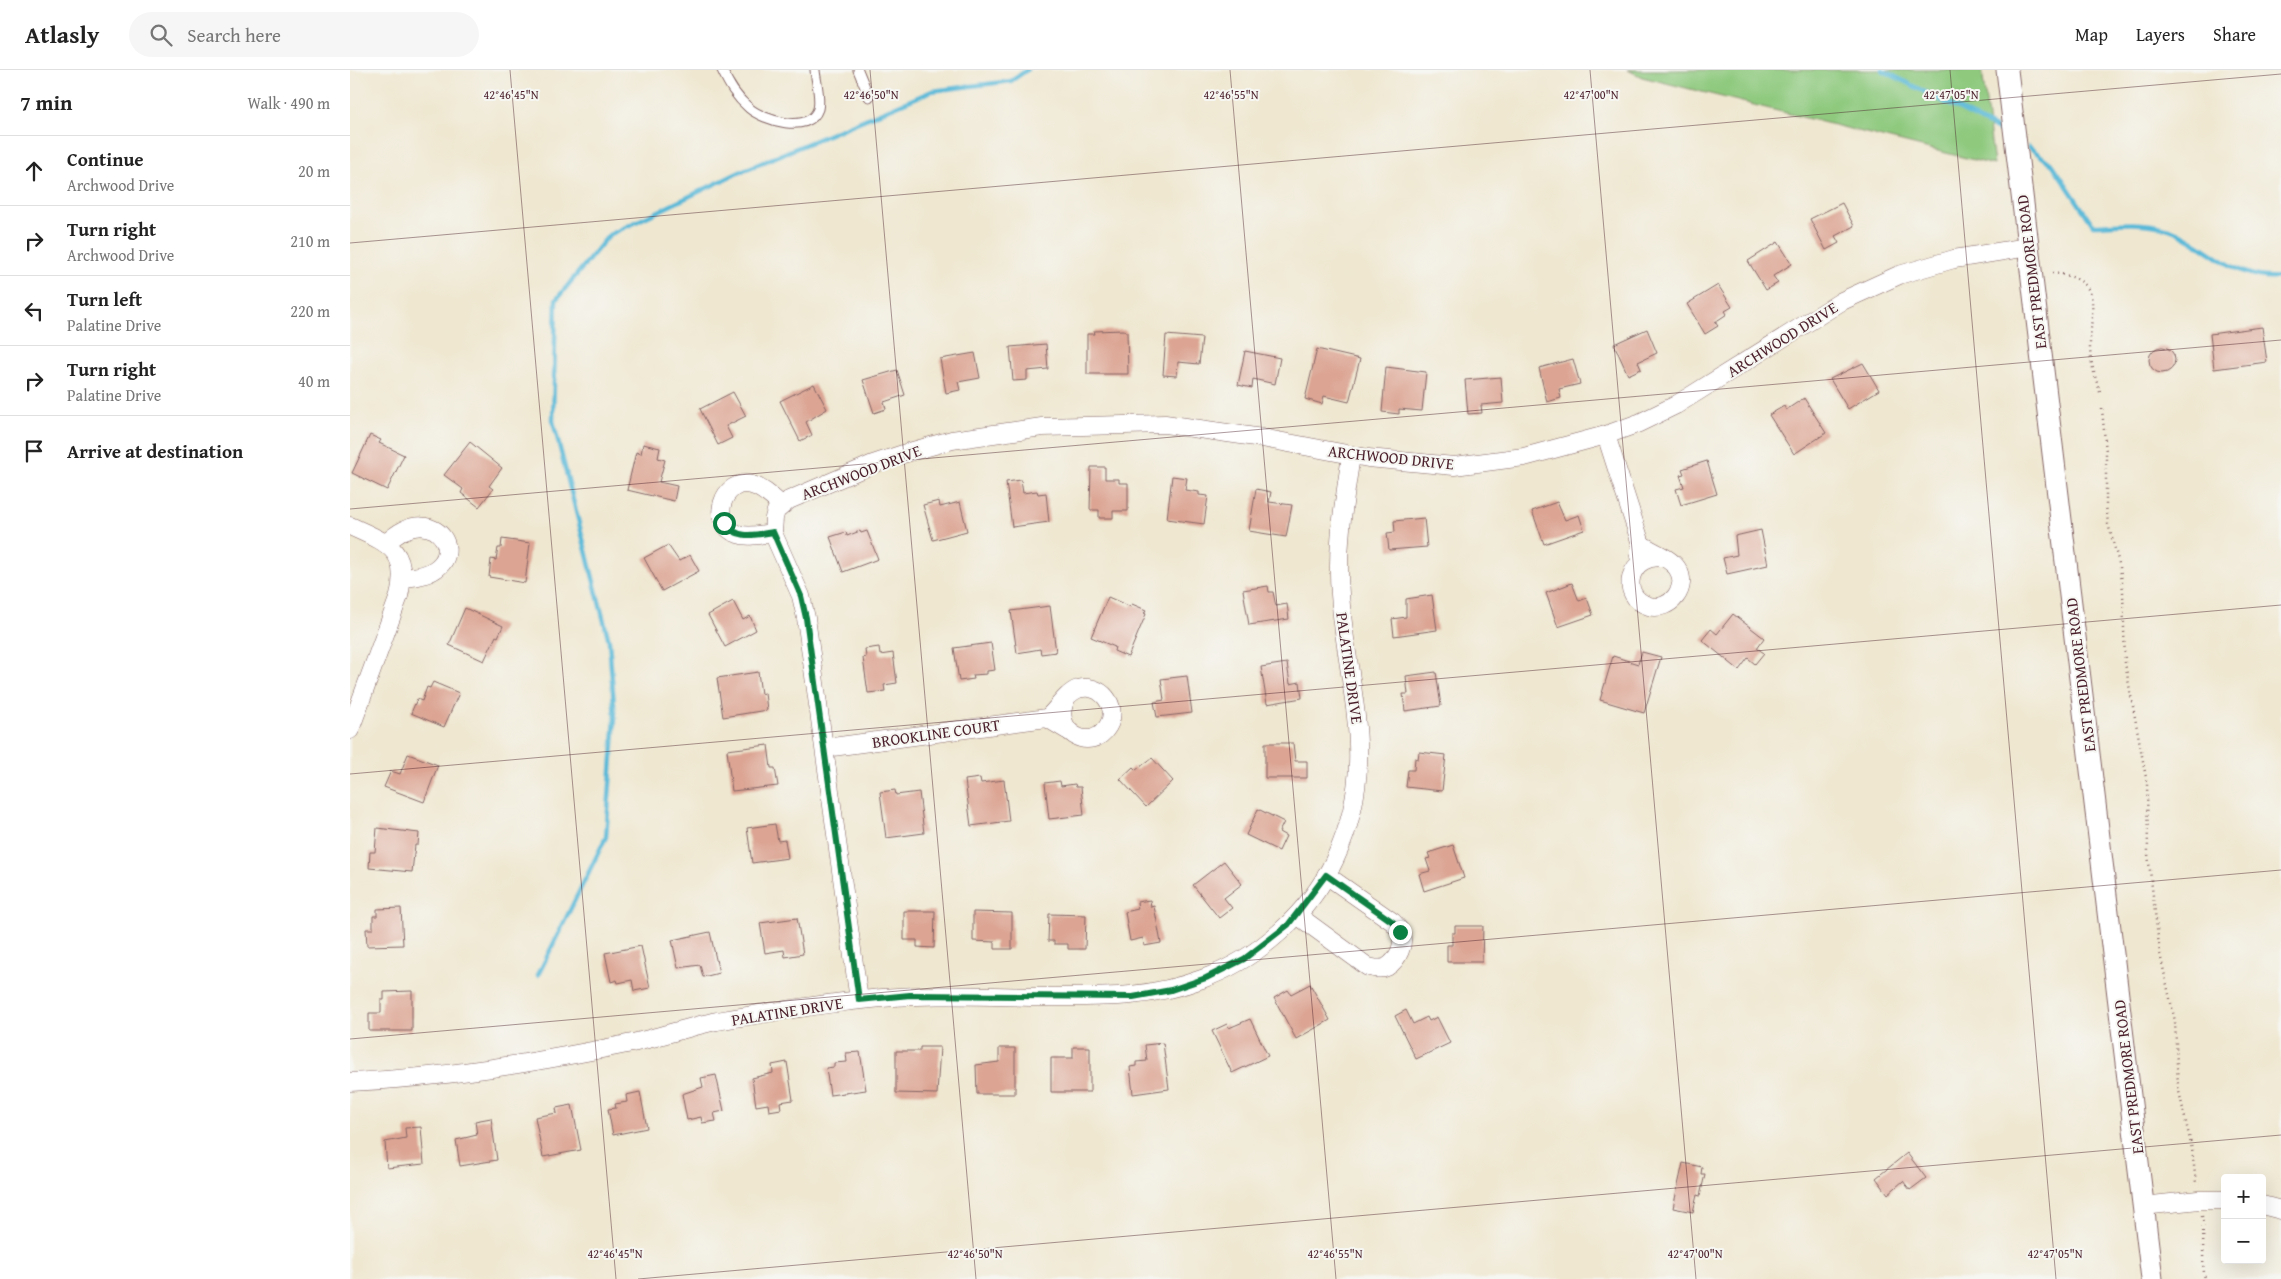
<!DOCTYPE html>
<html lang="en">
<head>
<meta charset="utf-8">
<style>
  :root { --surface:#fff; --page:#f6f6f6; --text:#222; --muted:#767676; --line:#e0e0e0 }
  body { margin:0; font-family:"Gentium Book Plus",serif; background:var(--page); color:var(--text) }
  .controls { position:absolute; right:15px; bottom:15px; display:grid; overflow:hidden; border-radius:5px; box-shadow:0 5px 20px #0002 }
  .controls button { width:45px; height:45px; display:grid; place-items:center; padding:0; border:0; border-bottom:1px solid var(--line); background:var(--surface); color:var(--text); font:25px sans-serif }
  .stop { position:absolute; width:15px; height:15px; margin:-11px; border:4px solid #0b8043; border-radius:50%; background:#fff }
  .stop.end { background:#0b8043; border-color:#fff; box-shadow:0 1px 5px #0008 }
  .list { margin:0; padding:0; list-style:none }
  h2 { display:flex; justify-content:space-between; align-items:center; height:65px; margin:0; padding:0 20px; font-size:21px }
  h2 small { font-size:16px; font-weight:400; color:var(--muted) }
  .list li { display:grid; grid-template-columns:32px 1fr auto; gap:15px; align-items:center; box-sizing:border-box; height:70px; padding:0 20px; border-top:1px solid var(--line) }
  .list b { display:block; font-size:19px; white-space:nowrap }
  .list p { margin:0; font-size:16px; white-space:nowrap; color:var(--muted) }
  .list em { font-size:16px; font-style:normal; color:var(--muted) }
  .icon { flex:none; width:28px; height:28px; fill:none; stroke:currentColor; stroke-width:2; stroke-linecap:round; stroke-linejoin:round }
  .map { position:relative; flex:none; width:1931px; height:1209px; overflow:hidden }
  header { display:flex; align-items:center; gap:30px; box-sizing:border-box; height:70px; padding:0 25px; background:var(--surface); border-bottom:1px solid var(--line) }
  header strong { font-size:24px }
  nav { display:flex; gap:28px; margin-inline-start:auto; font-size:18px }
  .search { width:350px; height:45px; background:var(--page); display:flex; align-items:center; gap:12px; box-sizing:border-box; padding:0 18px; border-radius:28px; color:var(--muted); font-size:19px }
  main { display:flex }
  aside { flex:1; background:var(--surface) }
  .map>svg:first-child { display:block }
  .green { fill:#8ec97e; stroke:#6c7454 }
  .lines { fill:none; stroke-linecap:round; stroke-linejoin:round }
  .stream { stroke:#5ab9d8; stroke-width:4.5 }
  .building { fill:#dca493 }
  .service-casing { stroke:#846565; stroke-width:11 }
  .minor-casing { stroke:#846565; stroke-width:19 }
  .tertiary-casing { stroke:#846565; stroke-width:23 }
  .path { stroke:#846565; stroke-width:2.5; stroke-dasharray:1 4; stroke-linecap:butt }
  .service { stroke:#fff; stroke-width:9 }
  .minor { stroke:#fff; stroke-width:18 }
  .tertiary { stroke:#fff; stroke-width:21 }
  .route { stroke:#0b8043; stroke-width:6 }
  .ticks { fill:none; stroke:#4a1f2b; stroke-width:1; stroke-opacity:0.45 }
  .labels { text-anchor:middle; stroke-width:4; stroke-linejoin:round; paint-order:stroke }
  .street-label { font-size:16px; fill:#4a1f2b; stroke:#f6f6f2 }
  .ticks-label { font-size:12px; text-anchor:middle; fill:#4a1f2b; stroke:#f6f6f2; stroke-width:4; stroke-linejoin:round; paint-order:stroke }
</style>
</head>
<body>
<header>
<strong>Atlasly</strong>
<div class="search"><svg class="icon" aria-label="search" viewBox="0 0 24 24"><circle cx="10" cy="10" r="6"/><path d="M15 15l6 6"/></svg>Search here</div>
<nav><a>Map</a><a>Layers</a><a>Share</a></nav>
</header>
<main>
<aside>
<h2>7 min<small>Walk · 490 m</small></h2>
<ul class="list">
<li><svg class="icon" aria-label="ahead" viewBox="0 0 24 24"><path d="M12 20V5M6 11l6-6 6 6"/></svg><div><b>Continue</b><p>Archwood Drive</p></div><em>20 m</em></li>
<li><svg class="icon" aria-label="right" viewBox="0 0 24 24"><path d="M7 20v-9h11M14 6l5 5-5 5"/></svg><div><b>Turn right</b><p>Archwood Drive</p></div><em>210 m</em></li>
<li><svg class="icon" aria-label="left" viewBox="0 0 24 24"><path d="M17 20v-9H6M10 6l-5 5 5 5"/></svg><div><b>Turn left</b><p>Palatine Drive</p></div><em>220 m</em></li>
<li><svg class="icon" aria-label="right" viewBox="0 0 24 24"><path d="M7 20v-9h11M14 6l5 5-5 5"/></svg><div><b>Turn right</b><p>Palatine Drive</p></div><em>40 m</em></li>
<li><svg class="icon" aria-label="arrive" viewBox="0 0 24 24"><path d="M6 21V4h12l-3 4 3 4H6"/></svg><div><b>Arrive at destination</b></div></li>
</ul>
</aside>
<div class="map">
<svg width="1931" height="1209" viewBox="0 0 1931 1209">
  <rect width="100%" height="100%" fill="#f6f6f2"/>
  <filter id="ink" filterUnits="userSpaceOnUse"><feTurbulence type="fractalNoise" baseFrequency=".02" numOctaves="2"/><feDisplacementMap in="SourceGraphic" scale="10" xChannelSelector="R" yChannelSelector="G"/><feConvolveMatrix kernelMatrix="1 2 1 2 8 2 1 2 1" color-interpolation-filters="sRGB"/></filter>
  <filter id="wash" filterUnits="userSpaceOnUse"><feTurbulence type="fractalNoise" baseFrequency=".0096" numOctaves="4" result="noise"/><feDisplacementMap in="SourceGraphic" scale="20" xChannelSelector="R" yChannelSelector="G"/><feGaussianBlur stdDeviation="1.12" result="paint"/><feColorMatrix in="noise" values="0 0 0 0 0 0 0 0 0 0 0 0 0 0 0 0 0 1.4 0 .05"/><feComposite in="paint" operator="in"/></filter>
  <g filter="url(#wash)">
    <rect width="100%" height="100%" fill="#efe7d0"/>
    <!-- green -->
    <polygon class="green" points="1278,0 1632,0 1644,95 1292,7"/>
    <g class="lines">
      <!-- stream -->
      <g class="stream">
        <polyline points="1532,0 1651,61"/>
        <path d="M1679,77L1703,95L1743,155C1771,154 1801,150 1827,162C1864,180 1886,211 1931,207"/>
        <polyline points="188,905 256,767 265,648 259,571 203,351 206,230 259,165 392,101 582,21 661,11 677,0"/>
      </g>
    </g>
    <g id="blocks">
      <!-- building -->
      <g class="building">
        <polygon points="1492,133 1504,156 1485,166 1489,173 1476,180 1460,149"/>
        <polygon points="1428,172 1442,194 1423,206 1428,213 1416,220 1398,191"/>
        <polygon points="1368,215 1382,237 1375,241 1377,244 1365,252 1368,256 1355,264 1337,234"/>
        <polygon points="1912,257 1917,292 1864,299 1860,264"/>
        <polygon points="1297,259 1307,283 1288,292 1291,299 1278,305 1264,274"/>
        <polygon points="774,260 777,262 778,304 737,304 737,264 745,264 744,261"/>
        <polygon points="816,265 852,268 849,294 828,292 827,306 813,305"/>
        <polygon points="696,274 698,299 677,301 677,310 663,311 660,277"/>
        <circle cx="1812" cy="290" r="13"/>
        <polygon points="967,279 1010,289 999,332 974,326 972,334 955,329"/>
        <polygon points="895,281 930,288 925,314 903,309 902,318 888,315"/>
        <polygon points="625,283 630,308 608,312 610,320 596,323 590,289"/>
        <polygon points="1223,289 1230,314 1209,319 1211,328 1197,332 1189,298"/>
        <polygon points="1513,293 1529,320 1498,339 1480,309"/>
        <polygon points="1036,297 1076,302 1072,341 1049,339 1049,344 1032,342"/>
        <polygon points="547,300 555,325 534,332 536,339 524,343 513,310"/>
        <polygon points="1151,307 1153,333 1131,335 1132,343 1118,344 1115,310"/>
        <polygon points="464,314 477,339 456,352 462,365 450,371 430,331"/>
        <polygon points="383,322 396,346 376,356 382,368 368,375 350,339"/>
        <polygon points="1454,328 1476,363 1444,384 1419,345 1434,336 1436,340"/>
        <polygon points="20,365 31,370 29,373 54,385 37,420 2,403"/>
        <polygon points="120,372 152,398 139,416 143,419 129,437 111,423 113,419 94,405"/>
        <polygon points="293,374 310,378 308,388 315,390 309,412 327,416 324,431 277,420 286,382 291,384"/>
        <polygon points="1357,391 1367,424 1331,435 1326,419 1334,417 1330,405 1334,404 1332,399"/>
        <polygon points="741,397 755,397 755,409 769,409 769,413 778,413 778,441 763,441 763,448 749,448 749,440 740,440"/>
        <polygon points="822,406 837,408 835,420 849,422 849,425 858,426 854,454 817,449"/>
        <polygon points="671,410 673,423 687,421 688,424 696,423 699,452 662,457 656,412"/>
        <polygon points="906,419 921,422 919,432 942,435 936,467 899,461"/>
        <polygon points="589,431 590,437 610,432 617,461 583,470 573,435"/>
        <polygon points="1207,432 1215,450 1229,445 1234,460 1194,474 1182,441"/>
        <polygon points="1074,448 1077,477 1039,480 1037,463 1045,462 1044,451"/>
        <polygon points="1411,460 1418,495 1377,504 1373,488 1387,485 1385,466"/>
        <polygon points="510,461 511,463 517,461 528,489 493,502 480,467 496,462 497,466"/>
        <polygon points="152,469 180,473 175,513 139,507 141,489 146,490 148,478 151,478"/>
        <polygon points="318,475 329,491 340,485 349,501 312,521 294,488"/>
        <polygon points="1222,513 1229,531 1237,528 1243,545 1208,557 1196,523"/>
        <polygon points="918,516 919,522 923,522 926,536 937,534 939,549 899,555 893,520"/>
        <polygon points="1082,525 1087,560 1044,566 1042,549 1056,547 1056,529"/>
        <polygon points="758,527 781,537 782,534 796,540 794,543 796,544 778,587 764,581 765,577 741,567"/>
        <polygon points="383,531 393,550 400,546 406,560 375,577 358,545"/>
        <polygon points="700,536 706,582 691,584 690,579 667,583 661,541"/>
        <polygon points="115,538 153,556 148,567 146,566 134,591 99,575"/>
        <polygon points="1383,544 1414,568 1407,578 1414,583 1405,594 1398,588 1389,600 1352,570 1361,559 1367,564"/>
        <polygon points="641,573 645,600 637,601 637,604 623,605 624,609 609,611 604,578"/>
        <polygon points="529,577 530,585 543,583 547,613 534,615 535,621 518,623 513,588 516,587 515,579"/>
        <polygon points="1292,582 1311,587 1294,643 1250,630 1263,586 1288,594"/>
        <polygon points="937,593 940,614 950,612 952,628 917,634 911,597"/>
        <polygon points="408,602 411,624 415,623 417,640 373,647 367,608"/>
        <polygon points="1086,602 1091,636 1055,641 1053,624 1058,624 1056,606"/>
        <polygon points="837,606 842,643 807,647 804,632 814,630 811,609"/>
        <polygon points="83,612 109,623 94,657 61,643 67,629 72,631 77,617 80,618"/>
        <polygon points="915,673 943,673 945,691 957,691 957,708 915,708"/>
        <polygon points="418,675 421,698 425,698 428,716 382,721 377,680"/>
        <polygon points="1069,682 1096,685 1092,721 1056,717 1058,700 1064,700 1065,688 1068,689"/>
        <polygon points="58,684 88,695 74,732 34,717 41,701 50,704"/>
        <polygon points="802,688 823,711 796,737 770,709 783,697 786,700"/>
        <polygon points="630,708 631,713 654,710 659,751 621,756 615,710"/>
        <polygon points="710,711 711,716 725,714 726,717 731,717 734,745 699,749 695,713"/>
        <polygon points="545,720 546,725 569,722 574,763 536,768 530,722"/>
        <polygon points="908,739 934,752 929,762 936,766 929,781 896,765"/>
        <polygon points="425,754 428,771 435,770 438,788 402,793 397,758"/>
        <polygon points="27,758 69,763 68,775 65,775 62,802 19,798 20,782 25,782"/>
        <polygon points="1103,775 1114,808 1074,821 1069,804 1080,801 1076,789 1080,788 1078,783"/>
        <polygon points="874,791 892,814 874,828 882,838 869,848 843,815"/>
        <polygon points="800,830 801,837 804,836 811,873 794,876 793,868 780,871 775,842 788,839 787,832"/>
        <polygon points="51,838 53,875 17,876 16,859 23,859 23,846 27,846 27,839"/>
        <polygon points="554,841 585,841 584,878 567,877 567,870 554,870"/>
        <polygon points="623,842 662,843 662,879 645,879 645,872 623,871"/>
        <polygon points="699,844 736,845 735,879 718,879 718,874 704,874 704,871 698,871"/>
        <polygon points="447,848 453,884 435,887 434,880 415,883 410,853"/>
        <polygon points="1105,856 1133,856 1132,892 1097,892 1097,875 1102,875 1102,863 1105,863"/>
        <polygon points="360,862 369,903 353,907 350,895 328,898 322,870"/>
        <polygon points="291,876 300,918 284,921 282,910 268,913 267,910 261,912 255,883"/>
        <polygon points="960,914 980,950 946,969 924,928 938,920 941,924"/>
        <polygon points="62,921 62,961 19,961 19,943 31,943 31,930 34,930 34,922"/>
        <polygon points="1056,940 1063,954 1077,947 1079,951 1087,947 1100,973 1066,989 1045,946"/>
        <polygon points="900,949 918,986 882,1003 862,961 877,954 879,958"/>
        <polygon points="813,973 819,1019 783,1024 780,997 786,996 786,992 797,991 795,975"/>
        <polygon points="570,977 590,977 587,1024 546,1023 546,981 570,981"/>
        <polygon points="723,977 740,977 740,1022 701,1022 701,988 723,988"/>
        <polygon points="649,978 665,978 665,1024 627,1024 626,995 649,992"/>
        <polygon points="510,982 516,1020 480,1025 476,998 484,997 484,993 497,992 496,983"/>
        <polygon points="437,992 443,1030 430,1032 431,1039 419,1041 418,1034 406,1036 402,1008 423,1003 422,995"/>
        <polygon points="366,1005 374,1041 364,1043 366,1051 352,1053 351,1047 337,1050 332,1024 353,1017 351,1008"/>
        <polygon points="290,1022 297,1058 263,1065 258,1039 266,1038 265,1034 277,1032 276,1025"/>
        <polygon points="222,1035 231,1080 193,1087 185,1047 207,1043 206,1038"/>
        <polygon points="141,1048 147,1090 110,1096 106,1070 127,1065 125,1051"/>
        <polygon points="71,1057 74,1094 37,1098 35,1072 56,1068 55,1058"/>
        <polygon points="1557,1083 1576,1108 1560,1120 1553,1111 1538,1124 1526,1108"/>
        <polygon points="1333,1093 1352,1097 1351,1104 1355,1104 1350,1126 1347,1125 1343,1142 1323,1138"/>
      </g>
    </g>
  </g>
  <g filter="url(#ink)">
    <use href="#blocks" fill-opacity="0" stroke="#846565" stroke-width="1"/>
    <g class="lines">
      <defs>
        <g id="service">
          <path d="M372,0C379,15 386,27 399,38C413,50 459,65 468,39C471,27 466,12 465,0"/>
          <polyline points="508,0 519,27"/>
        </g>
        <g id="minor">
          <polyline points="1256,365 1291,474 1289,486"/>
          <path d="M0,456C37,473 60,479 49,526L0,660"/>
          <path d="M423,463C412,464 399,468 388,464C358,455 372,407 402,415C413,418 423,428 431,435"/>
          <path d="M36,474C87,421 134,504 53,508"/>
          <path d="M1291,474C1302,482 1319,487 1327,498C1340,517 1320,542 1299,536C1267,527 1279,481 1315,488"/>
          <path d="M697,648C707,640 715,624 728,619C750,612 770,636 758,656C741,685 700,661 716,629"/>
          <polyline points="475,678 697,648 717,660"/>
          <path d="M947,845L1018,897C1024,898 1031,900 1037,897C1048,890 1056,873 1050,862C1049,858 1045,855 1043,852L976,805"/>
          <polyline points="509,930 456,548 451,526 423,463 424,448 426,441 439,430 523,394 556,383 602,370 692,357 815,354 912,368 1018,388 1104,396 1174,387 1256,365 1289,353 1326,335 1492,231 1549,205 1604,189 1678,177"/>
          <path d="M0,1012C95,1008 189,992 282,973C310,967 338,957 367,951C415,943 463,935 512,930C572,923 633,926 694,927C751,927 798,929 852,909C908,889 960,843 985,789C1030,693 997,621 990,524C986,477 994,432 1001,386"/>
          <polyline points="1912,1135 1931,1140"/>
          <polyline points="1793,1136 1849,1130 1875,1130"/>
        </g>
        <polyline id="tertiary" points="1657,0 1802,1209"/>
      </defs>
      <!-- service casing -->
      <use href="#service" class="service-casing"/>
      <!-- minor casing -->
      <use href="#minor" class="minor-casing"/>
      <!-- tertiary casing -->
      <use href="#tertiary" class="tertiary-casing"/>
      <!-- path -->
      <g class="path">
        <path d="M1702,203C1758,208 1739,242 1740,279C1741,295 1746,310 1751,325"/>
        <polyline points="1752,339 1756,382 1756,435 1758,454 1770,497 1773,520 1775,593 1797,713 1798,784 1810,884 1825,951 1828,1017 1842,1079 1846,1113"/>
        <path d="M1852,1146C1855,1167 1851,1188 1855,1209"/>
      </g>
      <!-- service -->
      <use href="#service" class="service"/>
      <!-- minor -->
      <use href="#minor" class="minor"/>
      <!-- tertiary -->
      <use href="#tertiary" class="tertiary"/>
    </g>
  </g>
  <g class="lines" filter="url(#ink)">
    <!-- route -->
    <path class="route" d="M374,453C388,470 404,465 423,462L451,526L456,548L509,930L560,925L783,927L821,920L856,908L894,889L938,855L976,805L1043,852L1050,862"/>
  </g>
  <!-- ticks -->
  <path class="ticks" d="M160,0L266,1209M520,0L626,1209M880,0L986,1209M1240,0L1346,1209M1600,0L1706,1209M0,173L1931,4M0,439L1931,270M0,704L1931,535M0,969L1931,800M288,1209L1931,1065"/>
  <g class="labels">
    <!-- street labels -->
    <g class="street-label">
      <text transform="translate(1681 202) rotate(-97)" y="6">EAST PREDMORE ROAD</text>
      <text transform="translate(1432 269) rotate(-32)" y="6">ARCHWOOD DRIVE</text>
      <text transform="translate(1041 387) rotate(6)" y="6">ARCHWOOD DRIVE</text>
      <text transform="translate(511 402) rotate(-21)" y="6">ARCHWOOD DRIVE</text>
      <text transform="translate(1000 598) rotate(82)" y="6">PALATINE DRIVE</text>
      <text transform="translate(1730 605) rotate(-97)" y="6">EAST PREDMORE ROAD</text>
      <text transform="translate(586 663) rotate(-8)" y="6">BROOKLINE COURT</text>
      <text transform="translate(437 941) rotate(-9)" y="6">PALATINE DRIVE</text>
      <text transform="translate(1778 1007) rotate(-97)" y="6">EAST PREDMORE ROAD</text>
    </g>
  </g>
  <g class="ticks-label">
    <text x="161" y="29">42°46'45"N</text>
    <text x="521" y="29">42°46'50"N</text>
    <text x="881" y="29">42°46'55"N</text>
    <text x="1241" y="29">42°47'00"N</text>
    <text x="1601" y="29">42°47'05"N</text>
    <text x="265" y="1188">42°46'45"N</text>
    <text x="625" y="1188">42°46'50"N</text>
    <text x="985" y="1188">42°46'55"N</text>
    <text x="1345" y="1188">42°47'00"N</text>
    <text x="1705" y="1188">42°47'05"N</text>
  </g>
</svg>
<div class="controls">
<button>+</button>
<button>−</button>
</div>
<div class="stop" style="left:374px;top:453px"></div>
<div class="stop end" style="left:1050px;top:862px"></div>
</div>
</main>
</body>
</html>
